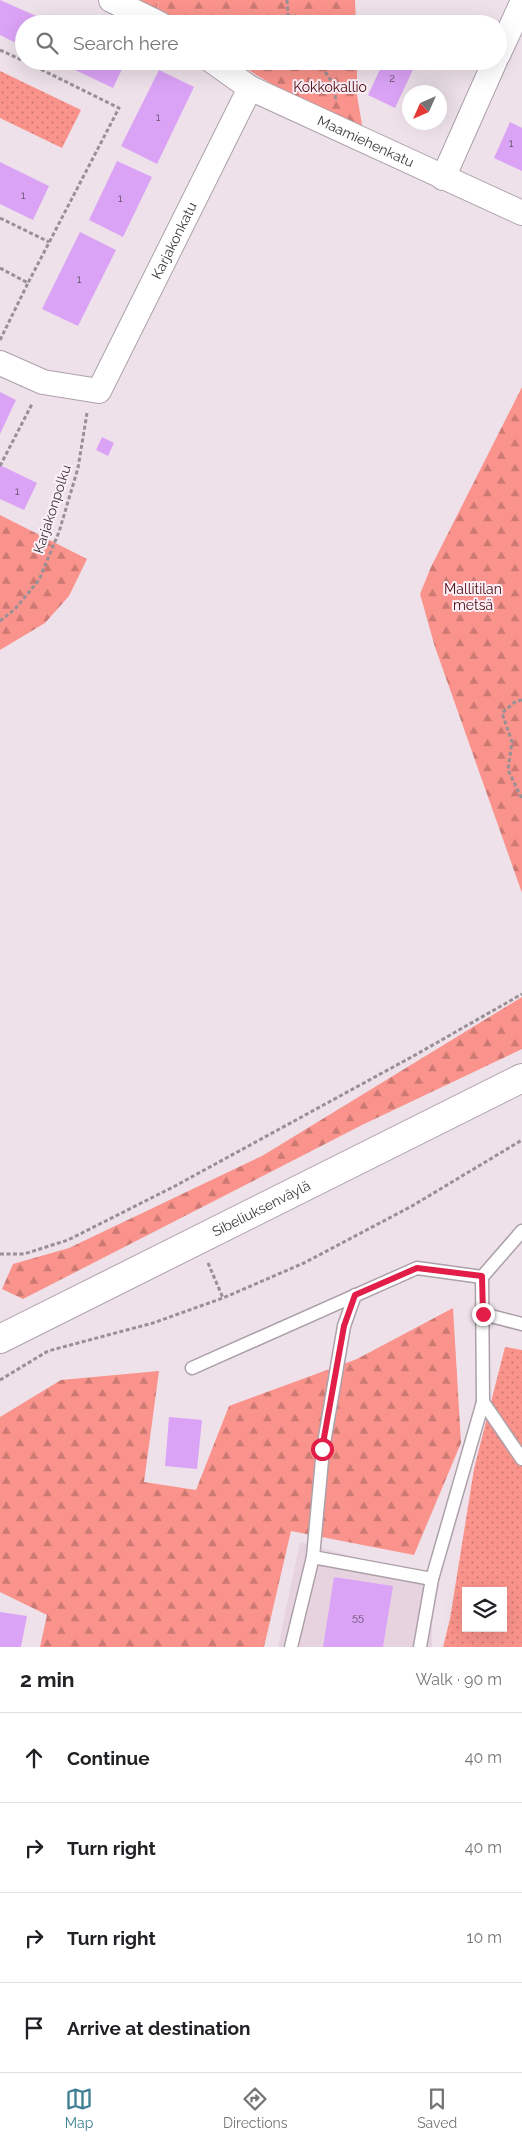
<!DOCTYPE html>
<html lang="en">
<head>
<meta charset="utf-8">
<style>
  :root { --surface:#fff; --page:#f2f2f2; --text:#202124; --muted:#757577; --line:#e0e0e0; --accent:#3f7f93 }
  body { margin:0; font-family:Raleway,sans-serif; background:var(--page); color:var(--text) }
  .controls { position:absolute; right:15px; bottom:15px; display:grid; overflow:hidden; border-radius:0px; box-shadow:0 5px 20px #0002 }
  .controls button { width:45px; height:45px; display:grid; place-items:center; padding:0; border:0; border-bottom:1px solid var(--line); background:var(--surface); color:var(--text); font:25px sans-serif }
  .compass { position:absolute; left:402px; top:85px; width:45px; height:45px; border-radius:50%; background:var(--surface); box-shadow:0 5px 20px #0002; rotate:225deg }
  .stop { position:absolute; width:15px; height:15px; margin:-11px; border:4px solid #e11d48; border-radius:50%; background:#fff }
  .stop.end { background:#e11d48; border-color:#fff; box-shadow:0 1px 5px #0008 }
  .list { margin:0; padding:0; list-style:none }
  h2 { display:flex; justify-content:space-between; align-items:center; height:65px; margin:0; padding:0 20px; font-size:21px }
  h2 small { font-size:16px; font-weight:400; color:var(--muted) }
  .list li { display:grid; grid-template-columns:32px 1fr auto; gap:15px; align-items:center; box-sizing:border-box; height:90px; padding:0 20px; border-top:1px solid var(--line) }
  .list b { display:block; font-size:19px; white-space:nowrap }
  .list em { font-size:16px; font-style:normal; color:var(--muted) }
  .icon { flex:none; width:28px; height:28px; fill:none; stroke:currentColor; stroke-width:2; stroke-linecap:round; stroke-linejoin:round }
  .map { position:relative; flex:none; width:522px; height:1647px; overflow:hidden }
  .search { position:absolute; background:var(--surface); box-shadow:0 5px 20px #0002; left:15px; right:15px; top:15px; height:55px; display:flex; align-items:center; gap:12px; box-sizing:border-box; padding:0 18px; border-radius:28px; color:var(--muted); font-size:19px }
  .sheet { height:425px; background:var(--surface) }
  nav { display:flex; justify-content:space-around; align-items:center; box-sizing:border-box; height:70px; border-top:1px solid var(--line); background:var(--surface); font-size:14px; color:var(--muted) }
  nav a { display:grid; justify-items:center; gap:2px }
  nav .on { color:var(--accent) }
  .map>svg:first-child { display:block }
  .built { fill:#e7d3e0 }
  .grass { fill:url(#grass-tufts) }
  .forest { fill:url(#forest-firs) }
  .park { fill:url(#park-dots); fill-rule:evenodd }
  .building { fill:#dba3f6 }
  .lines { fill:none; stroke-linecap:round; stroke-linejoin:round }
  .lane-casing { stroke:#ada1a9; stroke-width:15 }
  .street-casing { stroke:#ada1a9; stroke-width:26 }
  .secondary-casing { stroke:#ada1a9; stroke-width:30 }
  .path { stroke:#999096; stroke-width:3; stroke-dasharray:4 2.5; stroke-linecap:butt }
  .lane { stroke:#fff; stroke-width:12 }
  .street { stroke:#fff; stroke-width:24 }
  .secondary { stroke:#fff; stroke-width:28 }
  .route { stroke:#e11d48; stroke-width:6 }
  .labels { text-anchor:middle; stroke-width:4; stroke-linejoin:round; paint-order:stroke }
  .number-label { font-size:11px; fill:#64536a }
  .park-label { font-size:14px; fill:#4f0f10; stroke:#fceff7 }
  .street-label { font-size:14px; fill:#3d383b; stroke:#fceff7 }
</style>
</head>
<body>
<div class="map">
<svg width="522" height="1647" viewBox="0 0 522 1647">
  <defs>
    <pattern id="grass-tufts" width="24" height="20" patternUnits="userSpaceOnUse" patternTransform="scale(1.25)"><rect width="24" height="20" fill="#fa938b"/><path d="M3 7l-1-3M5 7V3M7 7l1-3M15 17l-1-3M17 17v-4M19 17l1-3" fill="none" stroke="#cc7973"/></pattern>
    <pattern id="forest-firs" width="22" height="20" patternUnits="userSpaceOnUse" patternTransform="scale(1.25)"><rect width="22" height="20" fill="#fa938b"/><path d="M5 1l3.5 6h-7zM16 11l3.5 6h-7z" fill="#cc7973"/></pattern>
    <pattern id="park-dots" width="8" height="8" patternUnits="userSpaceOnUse" patternTransform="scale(1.25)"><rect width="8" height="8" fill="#fa938b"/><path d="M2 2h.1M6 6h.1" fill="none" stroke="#cc7973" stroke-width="1.8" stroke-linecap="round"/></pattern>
  </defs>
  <rect width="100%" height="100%" fill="#eee1ea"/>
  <!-- built -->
  <polygon class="built" points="300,1542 432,1579 432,1647 278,1647"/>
  <!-- grass -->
  <polygon class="grass" points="136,0 159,0 157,10"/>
  <!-- forest -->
  <g class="forest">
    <polygon points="159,0 355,0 356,24 178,24 157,10"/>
    <polygon points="235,61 357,61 357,95 364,137 258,76"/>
    <polygon points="522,387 522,893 435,647 420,594 431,567"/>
    <polygon points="0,515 87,559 69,596 45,623 0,650"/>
    <polygon points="522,997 522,1049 362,1125 23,1299 2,1289 13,1264 69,1248 262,1156"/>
    <polygon points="453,1308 461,1443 414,1555 291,1531 264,1647 40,1647 47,1615 0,1592 0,1417 61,1380 159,1371 144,1482 196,1490 229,1406 357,1359"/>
  </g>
  <!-- park -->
  <g class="park">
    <polygon points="0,71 81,110 62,148 0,118"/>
    <path d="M505,1347L522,1350V1647H443L450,1619L474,1469ZM466,1591H503V1628H466Z"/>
  </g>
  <!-- building -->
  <g class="building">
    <polygon points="0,0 43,19 40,24 24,24 24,47 0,35"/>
    <polygon points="56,61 126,61 113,88"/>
    <polygon points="384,61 417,61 395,108 368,95"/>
    <polygon points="159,70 194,87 157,164 121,146"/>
    <polygon points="510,122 522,128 522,171 494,158"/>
    <polygon points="117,161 152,177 123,237 89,220"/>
    <polygon points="0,162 49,186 33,220 0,204"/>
    <polygon points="80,232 116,250 78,326 42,309"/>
    <polygon points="0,392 16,400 0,434"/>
    <polygon points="102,437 114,443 108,456 96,450"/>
    <polygon points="0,465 37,483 24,510 0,499"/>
    <polygon points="169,1417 202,1420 197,1469 165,1466"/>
    <polygon points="334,1577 393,1586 383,1647 323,1647"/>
    <polygon points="0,1612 27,1616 21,1647 0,1647"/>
  </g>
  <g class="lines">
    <defs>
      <g id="lane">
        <polyline points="522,1231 482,1277 483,1402 522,1459"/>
        <polyline points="483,1314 522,1324"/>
        <polyline points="192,1368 417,1268 482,1277"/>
        <polyline points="313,1557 432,1579"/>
        <polyline points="291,1647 313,1557 323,1449 344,1326 355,1295"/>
        <polyline points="420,1647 432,1579 483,1402"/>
      </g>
      <g id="street">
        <polyline points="111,0 160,24"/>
        <polyline points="498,55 522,3"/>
        <path id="s1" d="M212,61L250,88L522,213"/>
        <polyline points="443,178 495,61"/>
        <path id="s2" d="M0,363L43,382L99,391L250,88"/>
      </g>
      <g id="secondary">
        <path id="s3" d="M0,1339L522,1078"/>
      </g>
    </defs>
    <!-- lane casing -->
    <use href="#lane" class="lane-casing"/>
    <!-- street casing -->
    <use href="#street" class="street-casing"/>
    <!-- secondary casing -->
    <use href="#secondary" class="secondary-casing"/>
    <!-- path -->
    <g class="path">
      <polyline points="287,0 288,15 294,24"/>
      <polyline points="0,50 24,61"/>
      <polyline points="318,61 334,85 336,102"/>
      <polyline points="0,218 49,242"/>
      <polyline points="0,268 28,283 119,108 24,61"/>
      <polyline points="0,340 28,283"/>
      <polyline points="0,466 32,404"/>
      <polyline points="0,621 15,609 39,580 59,532 78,468 87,413"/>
      <polyline points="522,700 516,701 502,713 512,742 508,770 522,799"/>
      <polyline points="0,1254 24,1254 68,1240 175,1186 417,1054 522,994"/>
      <polyline points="208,1263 223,1298"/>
      <polyline points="0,1380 48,1351 153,1323 223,1298 304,1263 412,1206 522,1140"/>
    </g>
    <!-- lane -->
    <use href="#lane" class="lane"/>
    <!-- street -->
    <use href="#street" class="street"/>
    <!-- secondary -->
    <use href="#secondary" class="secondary"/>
  </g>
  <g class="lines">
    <!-- route -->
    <polyline class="route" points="322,1449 344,1326 355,1295 417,1268 482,1276 483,1314"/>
  </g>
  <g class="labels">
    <!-- number labels -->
    <g class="number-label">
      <text x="392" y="82">2</text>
      <text x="158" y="121">1</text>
      <text x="511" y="147">1</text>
      <text x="23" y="199">1</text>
      <text x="120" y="202">1</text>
      <text x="79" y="283">1</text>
      <text x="17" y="495">1</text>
      <text x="358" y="1621">55</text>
    </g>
    <!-- park labels -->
    <g class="park-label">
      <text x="330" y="92">Kokkokallio</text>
      <text x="473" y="594">Mallitilan<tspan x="473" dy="16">metsä</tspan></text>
    </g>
    <!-- street labels -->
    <g class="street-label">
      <text dy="5" stroke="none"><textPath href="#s1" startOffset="174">Maamiehenkatu</textPath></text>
      <text dy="5" stroke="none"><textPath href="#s2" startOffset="272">Karjakonkatu</textPath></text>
      <text transform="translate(52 509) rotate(-72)" y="5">Karjakonpolku</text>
      <text dy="5" stroke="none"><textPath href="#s3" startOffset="292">Sibeliuksenväylä</textPath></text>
    </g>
  </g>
</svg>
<div class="controls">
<button><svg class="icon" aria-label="layers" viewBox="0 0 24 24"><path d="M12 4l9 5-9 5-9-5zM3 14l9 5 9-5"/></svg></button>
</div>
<svg class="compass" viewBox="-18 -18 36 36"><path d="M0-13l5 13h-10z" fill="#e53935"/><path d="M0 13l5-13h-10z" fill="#757577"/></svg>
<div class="stop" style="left:322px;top:1449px"></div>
<div class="stop end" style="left:483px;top:1314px"></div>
<div class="search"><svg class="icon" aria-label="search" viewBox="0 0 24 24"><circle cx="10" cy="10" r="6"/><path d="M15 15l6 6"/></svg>Search here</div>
</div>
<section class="sheet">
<h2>2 min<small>Walk · 90 m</small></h2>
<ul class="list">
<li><svg class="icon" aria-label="ahead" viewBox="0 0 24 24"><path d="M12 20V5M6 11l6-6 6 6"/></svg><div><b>Continue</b></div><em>40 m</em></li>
<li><svg class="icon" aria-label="right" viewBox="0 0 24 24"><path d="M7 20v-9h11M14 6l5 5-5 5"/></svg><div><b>Turn right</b></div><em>40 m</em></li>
<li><svg class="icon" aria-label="right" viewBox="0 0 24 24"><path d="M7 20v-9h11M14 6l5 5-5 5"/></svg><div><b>Turn right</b></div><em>10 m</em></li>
<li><svg class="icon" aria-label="arrive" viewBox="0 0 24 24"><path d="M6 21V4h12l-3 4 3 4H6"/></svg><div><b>Arrive at destination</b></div></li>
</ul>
</section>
<nav>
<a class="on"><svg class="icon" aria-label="map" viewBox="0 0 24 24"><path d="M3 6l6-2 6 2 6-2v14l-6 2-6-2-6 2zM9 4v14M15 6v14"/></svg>Map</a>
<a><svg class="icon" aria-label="directions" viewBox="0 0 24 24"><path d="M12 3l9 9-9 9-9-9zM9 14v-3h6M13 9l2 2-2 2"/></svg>Directions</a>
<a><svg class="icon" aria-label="saved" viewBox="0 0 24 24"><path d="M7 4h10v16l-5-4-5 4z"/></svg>Saved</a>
</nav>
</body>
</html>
